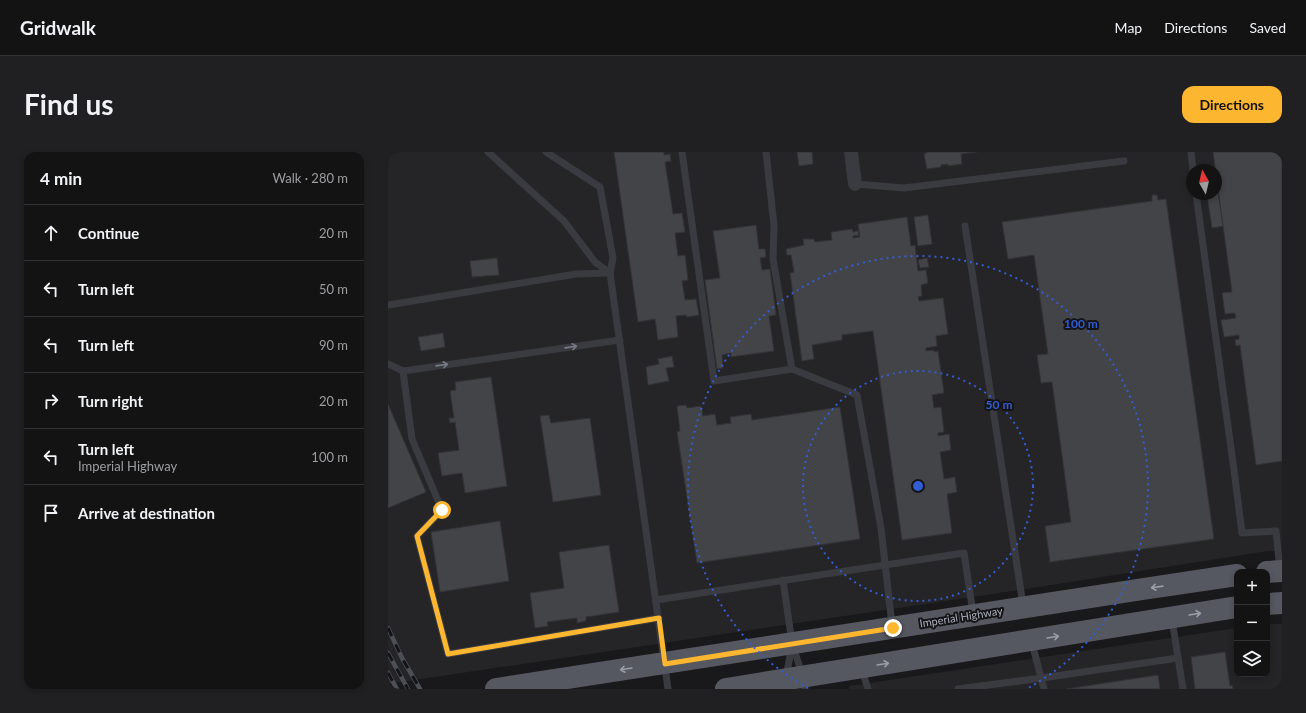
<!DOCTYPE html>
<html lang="en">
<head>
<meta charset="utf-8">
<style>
  :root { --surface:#131314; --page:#202022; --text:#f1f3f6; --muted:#9d9ea0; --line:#323234; --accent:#fdb62f }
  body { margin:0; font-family:Lato,sans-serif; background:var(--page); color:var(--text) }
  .controls { position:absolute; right:12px; bottom:12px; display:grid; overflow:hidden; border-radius:8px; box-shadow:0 2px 6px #0003 }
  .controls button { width:36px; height:36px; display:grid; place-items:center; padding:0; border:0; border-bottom:1px solid var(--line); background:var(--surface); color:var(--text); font:20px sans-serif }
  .compass { position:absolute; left:798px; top:12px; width:36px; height:36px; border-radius:50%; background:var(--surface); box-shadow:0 2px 6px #0003; rotate:352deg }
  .stop { position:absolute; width:12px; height:12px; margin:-9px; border:3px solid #fdb62f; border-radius:50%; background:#fff }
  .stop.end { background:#fdb62f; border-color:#fff; box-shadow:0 1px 4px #0008 }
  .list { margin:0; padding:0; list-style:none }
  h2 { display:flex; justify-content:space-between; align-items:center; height:52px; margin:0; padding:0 16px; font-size:17px }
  h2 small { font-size:13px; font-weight:400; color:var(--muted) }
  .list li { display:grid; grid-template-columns:26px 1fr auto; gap:12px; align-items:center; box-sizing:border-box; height:56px; padding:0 16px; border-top:1px solid var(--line) }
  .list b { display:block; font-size:15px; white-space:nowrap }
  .list p { margin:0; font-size:13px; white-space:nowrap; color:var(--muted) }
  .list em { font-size:13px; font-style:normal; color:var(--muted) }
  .icon { flex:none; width:22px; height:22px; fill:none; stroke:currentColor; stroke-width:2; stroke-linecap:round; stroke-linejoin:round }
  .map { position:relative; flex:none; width:894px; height:537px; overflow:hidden; border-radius:12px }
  header { display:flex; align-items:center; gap:24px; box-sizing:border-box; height:56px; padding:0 20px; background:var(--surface); border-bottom:1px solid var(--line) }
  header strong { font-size:19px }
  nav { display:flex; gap:22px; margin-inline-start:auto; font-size:14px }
  .intro { display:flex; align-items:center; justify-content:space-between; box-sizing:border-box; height:96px; padding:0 24px }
  h1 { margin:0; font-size:28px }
  .button { padding:10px 18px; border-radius:12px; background:var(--accent); color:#111; font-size:14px; font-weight:700 }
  main { display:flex; gap:24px; padding:0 24px }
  aside { flex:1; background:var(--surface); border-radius:12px; box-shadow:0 2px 6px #0003 }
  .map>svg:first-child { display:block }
  .built { fill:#252528; fill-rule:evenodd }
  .building { fill:#434448; stroke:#333337 }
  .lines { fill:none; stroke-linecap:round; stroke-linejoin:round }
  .lane { stroke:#393b40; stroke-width:7 }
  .street { stroke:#393b40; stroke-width:14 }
  .primary { stroke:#555860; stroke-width:22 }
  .rail-casing { stroke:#4c4f56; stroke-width:4.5 }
  .rail { stroke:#141416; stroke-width:3; stroke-dasharray:9; stroke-linecap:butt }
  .oneway { stroke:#777b84 }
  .oneway2 { stroke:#999eaa }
  .route { stroke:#fdb62f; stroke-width:5 }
  .ring { fill:none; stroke:#325dd4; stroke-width:2; stroke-dasharray:2 4 }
  .labels { text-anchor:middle; stroke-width:4; stroke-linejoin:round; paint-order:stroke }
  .street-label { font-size:11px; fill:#aab0bc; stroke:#141416 }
  .centre { fill:#325dd4; stroke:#141416; stroke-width:2 }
  .ring-label { font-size:12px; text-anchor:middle; font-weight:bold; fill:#325dd4; stroke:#141416; stroke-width:4; stroke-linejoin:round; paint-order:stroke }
</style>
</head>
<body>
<header>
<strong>Gridwalk</strong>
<nav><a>Map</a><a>Directions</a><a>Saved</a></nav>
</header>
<div class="intro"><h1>Find us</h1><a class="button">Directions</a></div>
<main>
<aside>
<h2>4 min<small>Walk · 280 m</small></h2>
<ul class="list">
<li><svg class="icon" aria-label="ahead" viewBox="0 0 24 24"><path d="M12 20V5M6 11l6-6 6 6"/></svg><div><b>Continue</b></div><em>20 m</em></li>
<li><svg class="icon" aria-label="left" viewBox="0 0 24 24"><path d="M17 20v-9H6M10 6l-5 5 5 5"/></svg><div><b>Turn left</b></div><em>50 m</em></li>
<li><svg class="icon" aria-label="left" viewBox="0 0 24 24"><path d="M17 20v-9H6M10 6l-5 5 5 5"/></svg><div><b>Turn left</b></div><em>90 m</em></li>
<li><svg class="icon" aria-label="right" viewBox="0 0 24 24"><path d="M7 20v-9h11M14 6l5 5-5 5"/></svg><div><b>Turn right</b></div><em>20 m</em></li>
<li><svg class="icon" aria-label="left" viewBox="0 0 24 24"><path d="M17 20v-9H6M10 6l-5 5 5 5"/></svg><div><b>Turn left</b><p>Imperial Highway</p></div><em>100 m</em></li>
<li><svg class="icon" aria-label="arrive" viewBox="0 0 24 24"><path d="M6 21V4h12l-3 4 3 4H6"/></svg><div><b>Arrive at destination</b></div></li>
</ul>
</aside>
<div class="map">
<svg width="894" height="537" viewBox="0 0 894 537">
  <rect width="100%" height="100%" fill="#19191b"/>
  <!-- built -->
  <g class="built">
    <path d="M0,0H894V399H880L605,442L0,532ZM804,18H828V42H804Z"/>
    <polygon points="879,472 894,472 894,537 461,537 461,534 849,476 849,522 879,522"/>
  </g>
  <!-- building -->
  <g class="building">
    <polygon points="226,0 276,0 276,3 282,2 283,9 277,10 285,62 294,61 297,80 287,81 290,104 297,103 300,128 294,129 297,148 308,147 311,163 299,165 298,163 288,164 290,185 270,188 267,167 250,170"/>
    <polygon points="409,0 424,0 425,12 411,14"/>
    <polygon points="539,0 589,0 573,2 574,12 560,14 560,12 553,13 553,15 539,17 536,2 539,1"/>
    <polygon points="825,0 894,0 894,309 868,313 852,193 848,194 847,188 851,187 851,183 836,185 833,168 848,166 847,161 837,162 834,141 844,140"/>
    <polygon points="828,41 830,41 835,74 824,76 819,43"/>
    <polygon points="764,43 769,43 770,48 778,47 826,387 662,410 657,374 683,370 664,230 653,231 649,203 660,202 646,103 620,107 614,70 764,49"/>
    <polygon points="540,63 544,92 530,94 526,65"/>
    <polygon points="519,65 523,94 527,93 530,119 538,118 540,131 533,133 534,144 530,145 531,149 555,146 560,182 548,184 549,194 538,196 538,199 546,198 546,200 550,199 556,241 544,243 546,256 553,255 556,280 550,281 550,284 561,282 563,298 552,300 556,327 567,325 569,340 559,342 564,381 514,388 485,179 454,183 454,188 424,193 426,207 414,209 402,121 406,120 403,103 399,103 398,97 416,93 415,87 426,87 427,90 444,88 443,80 464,77 465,80 470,79 471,83 465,84 465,86 472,85 470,72"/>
    <polygon points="368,73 371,97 377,97 378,105 372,106 374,118 382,117 388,163 381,164 386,199 343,205 343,201 334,203 335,216 329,217 317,128 332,126 325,79"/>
    <polygon points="109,106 111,123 84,125 82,109"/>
    <polygon points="539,106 541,115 532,116 530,108"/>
    <polygon points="55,181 57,195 33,199 30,185"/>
    <polygon points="284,204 286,215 278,216 281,229 260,233 258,215 271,212 270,207"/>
    <polygon points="103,225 119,334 77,341 74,321 54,324 50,301 71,298 67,270 62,271 61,266 66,266 62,239 68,238 67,230"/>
    <polygon points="0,252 38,340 0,356"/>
    <polygon points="298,253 299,256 313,254 315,264 327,262 329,273 343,271 342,265 363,262 364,268 452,255 472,387 309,411 289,280 292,279 289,254"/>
    <polygon points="161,263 163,271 202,266 213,343 165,350 152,264"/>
    <polygon points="112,369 121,429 52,440 43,380"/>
    <polygon points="221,393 231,460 198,465 198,469 189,471 189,466 159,470 160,474 147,476 142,441 176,436 171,400"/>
    <polygon points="837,500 842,534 844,533 845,537 807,537 803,505"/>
    <polygon points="770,523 772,537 678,537"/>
  </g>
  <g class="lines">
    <!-- lane -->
    <g class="lane">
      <polyline points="100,0 176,69 207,110 222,121"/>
      <polyline points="158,0 212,35 225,106 222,121 280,537"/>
      <polyline points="294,0 326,229 404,217 385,107 386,73 378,0"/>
      <polyline points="803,0 805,18"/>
      <polyline points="467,32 516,36 736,9"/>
      <polyline points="808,42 846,318 854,381 888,379 892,418"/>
      <polyline points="577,74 635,453"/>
      <polyline points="0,153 188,122 222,121"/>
      <polyline points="0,212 15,219 232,188"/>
      <polyline points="404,217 469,243 493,376 504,473"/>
      <polyline points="15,219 24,287 54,358 29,384 60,502 271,466"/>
      <polyline points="395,428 404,491 415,525 417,537"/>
      <polyline points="268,448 576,401 585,461"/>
      <polyline points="784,468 795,537"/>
      <polyline points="644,491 656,537"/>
      <polyline points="474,518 480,537"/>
      <polyline points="398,525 404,494"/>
      <polyline points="570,537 654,526 790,506"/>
    </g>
    <!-- street -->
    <polyline class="street" points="463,0 467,32"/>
    <!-- primary -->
    <g class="primary">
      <polyline points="879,420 894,419"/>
      <polyline points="879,452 894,451"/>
      <polyline points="108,537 755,437 849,423"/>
      <polyline points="338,537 849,455"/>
    </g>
    <defs>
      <g id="rail">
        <polyline points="0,476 14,506 32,537"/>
        <polyline points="0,501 20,537"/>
        <polyline points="0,521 9,537"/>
      </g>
    </defs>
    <!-- rail casing -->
    <use href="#rail" class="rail-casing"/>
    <!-- rail -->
    <use href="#rail" class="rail"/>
  </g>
  <!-- one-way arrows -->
  <defs><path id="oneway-shaft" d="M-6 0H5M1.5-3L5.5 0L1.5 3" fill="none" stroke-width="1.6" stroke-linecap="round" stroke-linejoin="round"/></defs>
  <g class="oneway">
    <use href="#oneway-shaft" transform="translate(183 195) rotate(-8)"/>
    <use href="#oneway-shaft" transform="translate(54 213) rotate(-8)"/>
  </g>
  <g class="oneway2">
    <use href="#oneway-shaft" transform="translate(769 435) rotate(172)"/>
    <use href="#oneway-shaft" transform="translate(807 462) rotate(-9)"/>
    <use href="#oneway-shaft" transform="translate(665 485) rotate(-9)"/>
    <use href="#oneway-shaft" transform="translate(495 512) rotate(-9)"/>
    <use href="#oneway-shaft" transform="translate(238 517) rotate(171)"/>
  </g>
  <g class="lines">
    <!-- route -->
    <polyline class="route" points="54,358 29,384 60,502 271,466 277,512 505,476"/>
  </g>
  <!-- distance rings -->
  <g class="ring">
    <circle cx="530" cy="334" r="115"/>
    <path d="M420 536A230 230 0 1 1 640 536"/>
  </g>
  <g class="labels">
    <!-- street labels -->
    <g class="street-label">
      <text transform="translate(573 465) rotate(-9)" y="4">Imperial Highway</text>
    </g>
  </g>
  <circle cx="530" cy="334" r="6" class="centre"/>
  <g class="ring-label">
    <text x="693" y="176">100 m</text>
    <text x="611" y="257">50 m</text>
  </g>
</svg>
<div class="controls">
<button>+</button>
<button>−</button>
<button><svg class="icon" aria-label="layers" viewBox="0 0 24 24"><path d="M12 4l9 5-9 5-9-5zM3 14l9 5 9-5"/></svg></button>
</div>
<svg class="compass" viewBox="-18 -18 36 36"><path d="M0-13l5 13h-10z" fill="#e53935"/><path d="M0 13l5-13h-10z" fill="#9d9ea0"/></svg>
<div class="stop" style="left:54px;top:358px"></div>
<div class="stop end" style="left:505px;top:476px"></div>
</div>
</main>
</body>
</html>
